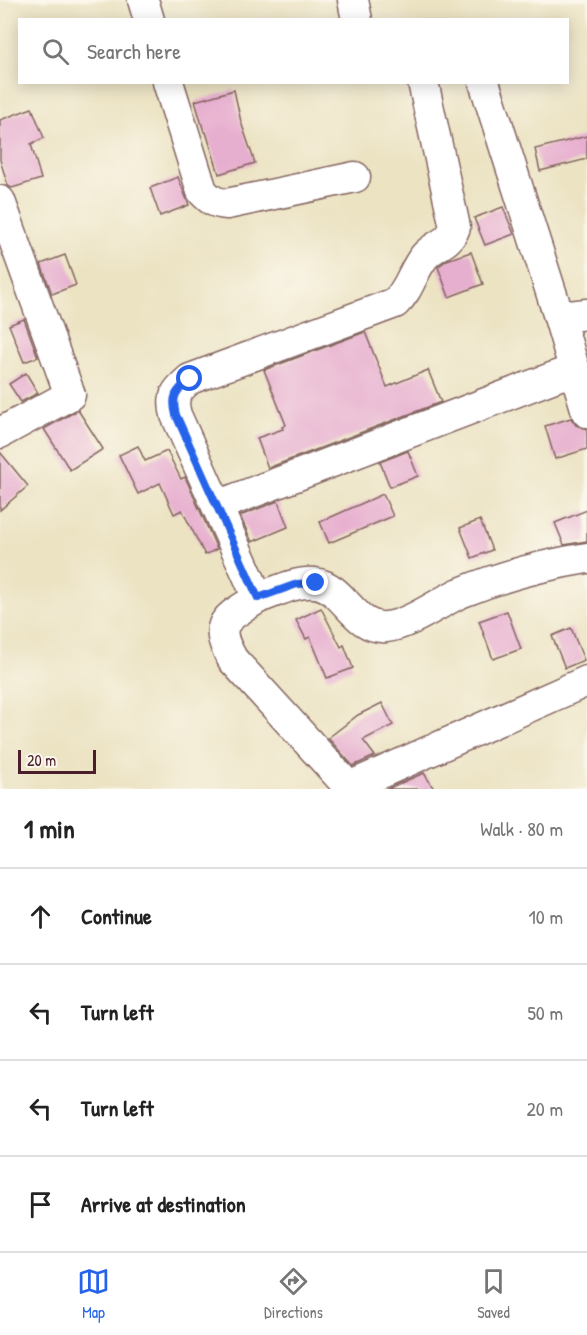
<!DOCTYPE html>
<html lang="en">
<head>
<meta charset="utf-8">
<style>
  :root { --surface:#fff; --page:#f6f6f6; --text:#222; --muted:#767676; --line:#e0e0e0; --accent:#2563eb }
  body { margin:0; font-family:"Patrick Hand",sans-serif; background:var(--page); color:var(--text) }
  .scale { position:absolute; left:18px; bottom:15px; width:78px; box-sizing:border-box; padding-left:6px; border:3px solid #4a1f2b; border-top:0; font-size:16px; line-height:21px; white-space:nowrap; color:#4a1f2b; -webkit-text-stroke:4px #fbf7ec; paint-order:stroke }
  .stop { position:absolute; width:18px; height:18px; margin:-14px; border:4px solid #2563eb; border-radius:50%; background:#fff }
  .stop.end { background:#2563eb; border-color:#fff; box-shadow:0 2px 6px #0008 }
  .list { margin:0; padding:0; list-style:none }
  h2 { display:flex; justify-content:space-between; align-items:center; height:78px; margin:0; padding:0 24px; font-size:26px }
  h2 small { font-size:20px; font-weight:400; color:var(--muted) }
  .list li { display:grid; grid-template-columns:39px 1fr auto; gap:18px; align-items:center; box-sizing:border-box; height:96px; padding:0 24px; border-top:2px solid var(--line) }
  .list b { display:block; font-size:22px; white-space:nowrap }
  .list em { font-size:20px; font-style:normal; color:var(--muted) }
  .icon { flex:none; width:33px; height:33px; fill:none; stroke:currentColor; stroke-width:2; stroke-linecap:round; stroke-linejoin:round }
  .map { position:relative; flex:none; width:587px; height:789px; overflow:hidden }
  .search { position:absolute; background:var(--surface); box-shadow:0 3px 15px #0003; left:18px; right:18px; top:18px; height:66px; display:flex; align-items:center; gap:15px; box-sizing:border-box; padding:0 21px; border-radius:0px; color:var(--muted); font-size:22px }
  .sheet { height:462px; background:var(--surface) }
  nav { display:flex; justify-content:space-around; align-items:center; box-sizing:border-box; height:84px; border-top:2px solid var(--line); background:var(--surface); font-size:16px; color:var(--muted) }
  nav a { display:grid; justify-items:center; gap:3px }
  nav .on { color:var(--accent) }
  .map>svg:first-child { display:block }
  .building { fill:#e7afcf }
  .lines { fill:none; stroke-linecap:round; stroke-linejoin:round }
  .street-casing { stroke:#836460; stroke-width:33 }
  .street { stroke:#fff; stroke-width:30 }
  .route { stroke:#2563eb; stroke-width:8 }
</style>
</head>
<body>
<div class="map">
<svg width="587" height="789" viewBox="0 0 587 789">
  <rect width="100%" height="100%" fill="#fbf7ec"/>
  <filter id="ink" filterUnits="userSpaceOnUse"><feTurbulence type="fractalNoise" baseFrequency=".0167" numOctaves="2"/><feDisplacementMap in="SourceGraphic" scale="12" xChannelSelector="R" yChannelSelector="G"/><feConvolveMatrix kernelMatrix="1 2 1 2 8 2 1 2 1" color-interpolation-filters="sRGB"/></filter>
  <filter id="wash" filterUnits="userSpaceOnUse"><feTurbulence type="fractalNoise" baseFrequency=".008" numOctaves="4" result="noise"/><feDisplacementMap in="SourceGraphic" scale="24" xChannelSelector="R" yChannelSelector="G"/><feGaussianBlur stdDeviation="1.35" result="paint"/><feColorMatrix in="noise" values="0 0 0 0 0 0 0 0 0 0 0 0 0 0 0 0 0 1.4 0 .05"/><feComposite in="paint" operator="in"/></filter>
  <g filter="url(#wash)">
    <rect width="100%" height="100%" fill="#ece3c3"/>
    <g id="blocks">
      <!-- building -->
      <g class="building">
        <polygon points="234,90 241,122 255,163 219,174 206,132 204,132 195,101"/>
        <polygon points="32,108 44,138 31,144 41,179 12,188 8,186 0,160 0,120"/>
        <polygon points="587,136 587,159 540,171 535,149"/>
        <polygon points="178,177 189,205 160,216 150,188"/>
        <polygon points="503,207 514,234 485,245 474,218"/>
        <polygon points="471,252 483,284 449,297 438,267 447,260"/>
        <polygon points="65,255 76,285 52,294 41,264"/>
        <polygon points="24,319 38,357 24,362 9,325"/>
        <polygon points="365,332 387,387 428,370 441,402 268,468 257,438 283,429 282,427 286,425 264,370"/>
        <polygon points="26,373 38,393 21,402 9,384"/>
        <polygon points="78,410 103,449 70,470 44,429"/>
        <polygon points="571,418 576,425 587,429 587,449 555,459 545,426"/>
        <polygon points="138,446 145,461 167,451 181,479 185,477 217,549 205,555 182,510 174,514 160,483 138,494 119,455"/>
        <polygon points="408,451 418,476 390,487 380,462"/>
        <polygon points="0,452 28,486 0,510"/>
        <polygon points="383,494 393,516 329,543 320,522"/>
        <polygon points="278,501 288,527 252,542 240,516"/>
        <polygon points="587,510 587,541 564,545 555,523"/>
        <polygon points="480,520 492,550 472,558 460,528"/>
        <polygon points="321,608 341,647 344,645 353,668 327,678 310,637 306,639 296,620"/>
        <polygon points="507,611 521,649 493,659 479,621"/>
        <polygon points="571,628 584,660 565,668 552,636"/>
        <polygon points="382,703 393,725 363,740 375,756 353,766 328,738 358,715"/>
        <polygon points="424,773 434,789 387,789"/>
      </g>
    </g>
  </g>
  <g filter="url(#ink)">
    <use href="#blocks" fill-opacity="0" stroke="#836460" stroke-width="1.5"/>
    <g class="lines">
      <defs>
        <g id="street">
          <polyline points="143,0 149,20"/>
          <polyline points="353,0 357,20"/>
          <path d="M168,82L202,191C210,200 215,203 227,204L355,177"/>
          <polyline points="484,82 559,317"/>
          <polyline points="0,201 70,395 0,433"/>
          <polyline points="587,314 559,317 587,412"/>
          <polyline points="217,506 575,369"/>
          <path d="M258,598C276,592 296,581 315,583C345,587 354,630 386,627C409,625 438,603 460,593C501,576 544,565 587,558"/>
          <polyline points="349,787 587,681"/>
          <path d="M346,789L349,787L233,660C210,621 228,618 258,598L176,415C171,396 176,391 190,379L395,303C410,289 412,272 424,257C434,244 449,245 455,227L423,82"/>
        </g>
      </defs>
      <!-- street casing -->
      <use href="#street" class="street-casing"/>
      <!-- street -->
      <use href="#street" class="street"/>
    </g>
  </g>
  <g class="lines" filter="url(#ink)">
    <!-- route -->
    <path class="route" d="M190,379C176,391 171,396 176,415L258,598L297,584L316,583"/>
  </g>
</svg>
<div class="scale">20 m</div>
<div class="stop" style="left:190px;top:379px"></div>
<div class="stop end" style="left:316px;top:583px"></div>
<div class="search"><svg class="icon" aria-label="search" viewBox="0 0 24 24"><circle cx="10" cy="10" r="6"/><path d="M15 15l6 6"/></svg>Search here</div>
</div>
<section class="sheet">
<h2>1 min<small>Walk · 80 m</small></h2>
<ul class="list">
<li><svg class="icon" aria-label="ahead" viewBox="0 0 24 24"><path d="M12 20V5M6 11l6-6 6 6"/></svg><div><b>Continue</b></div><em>10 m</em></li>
<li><svg class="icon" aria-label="left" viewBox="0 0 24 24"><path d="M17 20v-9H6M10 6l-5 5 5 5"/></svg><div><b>Turn left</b></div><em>50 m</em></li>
<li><svg class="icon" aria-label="left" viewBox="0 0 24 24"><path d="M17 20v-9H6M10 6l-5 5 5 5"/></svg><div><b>Turn left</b></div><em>20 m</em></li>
<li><svg class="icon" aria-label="arrive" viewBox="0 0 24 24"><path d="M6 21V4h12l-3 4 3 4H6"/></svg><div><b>Arrive at destination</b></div></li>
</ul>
</section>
<nav>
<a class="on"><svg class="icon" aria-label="map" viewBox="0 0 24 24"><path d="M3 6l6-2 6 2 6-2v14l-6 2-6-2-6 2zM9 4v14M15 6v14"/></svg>Map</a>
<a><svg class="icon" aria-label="directions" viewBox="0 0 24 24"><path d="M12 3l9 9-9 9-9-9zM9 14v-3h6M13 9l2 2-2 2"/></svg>Directions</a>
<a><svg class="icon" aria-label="saved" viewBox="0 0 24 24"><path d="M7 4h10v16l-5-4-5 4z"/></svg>Saved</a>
</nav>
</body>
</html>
